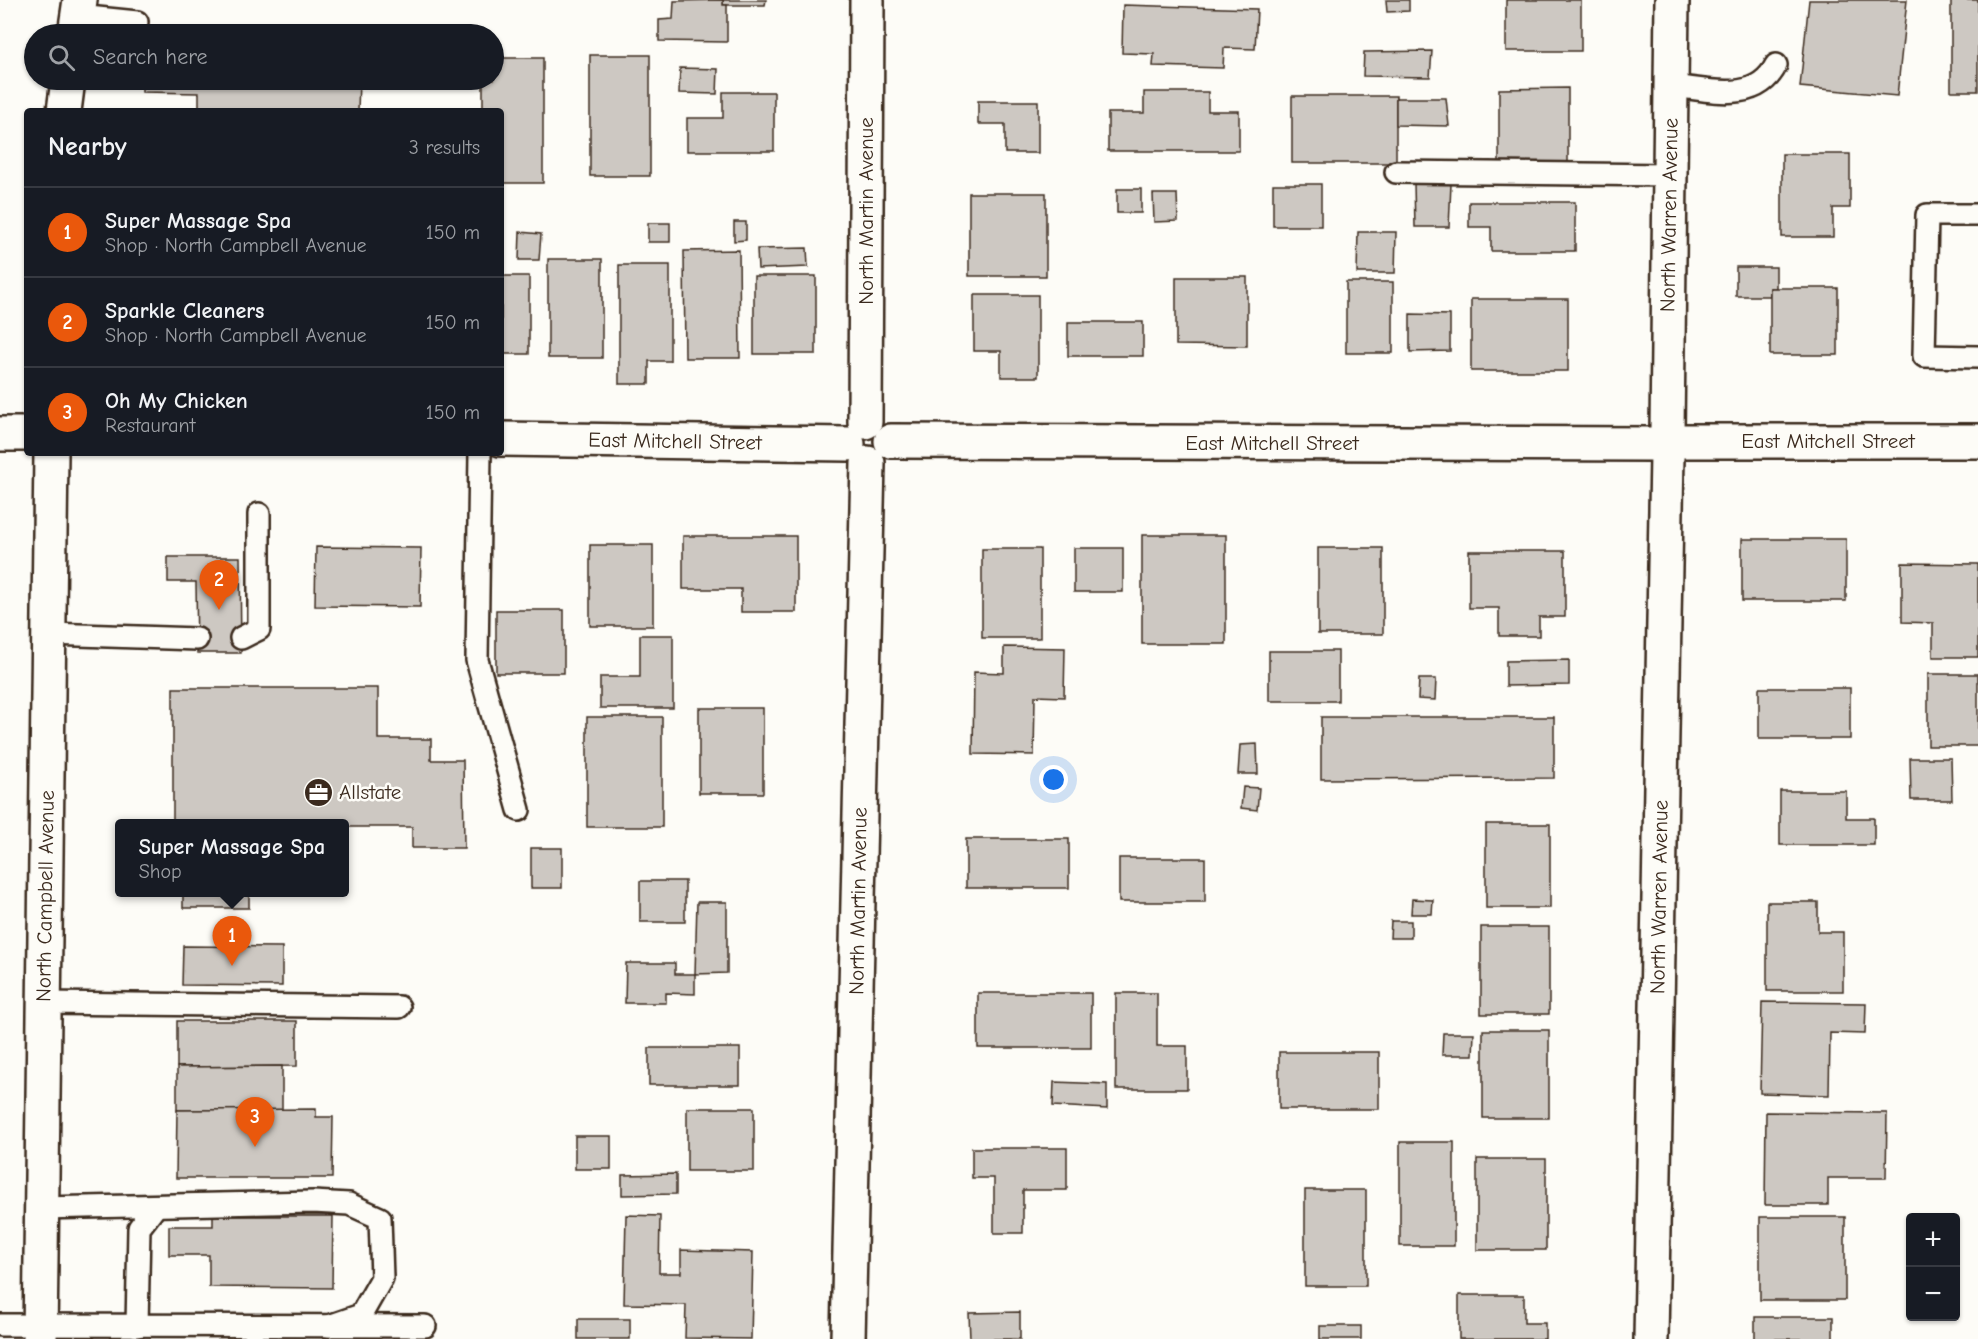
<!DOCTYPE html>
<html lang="en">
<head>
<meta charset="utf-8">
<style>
  :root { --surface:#171b24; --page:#20242c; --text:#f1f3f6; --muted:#9ea1a6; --line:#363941; --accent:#ea580c }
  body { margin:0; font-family:"Comic Neue",sans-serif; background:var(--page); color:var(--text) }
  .controls { position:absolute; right:18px; bottom:18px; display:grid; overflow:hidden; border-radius:6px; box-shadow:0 2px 4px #0004 }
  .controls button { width:54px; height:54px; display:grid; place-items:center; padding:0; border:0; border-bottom:2px solid var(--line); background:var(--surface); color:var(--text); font:30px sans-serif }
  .you { position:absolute; left:1054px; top:780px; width:21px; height:21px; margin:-15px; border:4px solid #fff; border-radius:50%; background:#1a73e8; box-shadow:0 0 0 9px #1a73e833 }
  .badge { display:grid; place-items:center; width:39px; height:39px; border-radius:50%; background:var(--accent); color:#fff; font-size:20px; font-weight:700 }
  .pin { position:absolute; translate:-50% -50px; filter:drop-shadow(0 2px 3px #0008) }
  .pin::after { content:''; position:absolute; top:32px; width:21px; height:18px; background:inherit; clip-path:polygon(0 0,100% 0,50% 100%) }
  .popup { position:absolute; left:115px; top:819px; width:234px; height:78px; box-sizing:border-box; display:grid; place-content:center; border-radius:6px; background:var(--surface); filter:drop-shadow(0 2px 4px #0005); font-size:20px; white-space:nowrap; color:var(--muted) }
  .popup b { font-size:22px; color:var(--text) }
  .popup::after { content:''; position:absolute; left:50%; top:100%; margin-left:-12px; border:12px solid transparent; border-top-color:var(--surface) }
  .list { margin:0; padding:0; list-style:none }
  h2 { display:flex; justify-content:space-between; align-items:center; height:78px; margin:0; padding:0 24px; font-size:26px }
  h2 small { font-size:20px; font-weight:400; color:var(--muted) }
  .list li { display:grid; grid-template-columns:39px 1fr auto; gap:18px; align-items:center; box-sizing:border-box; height:90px; padding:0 24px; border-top:2px solid var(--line) }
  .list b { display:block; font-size:22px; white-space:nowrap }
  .list p { margin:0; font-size:20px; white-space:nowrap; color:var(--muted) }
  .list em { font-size:20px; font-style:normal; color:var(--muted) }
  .icon { flex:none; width:33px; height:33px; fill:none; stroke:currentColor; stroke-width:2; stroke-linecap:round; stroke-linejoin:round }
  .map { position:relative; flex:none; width:1978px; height:1339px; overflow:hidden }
  .search { position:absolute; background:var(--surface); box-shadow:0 2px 4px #0004; left:24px; top:24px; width:480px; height:66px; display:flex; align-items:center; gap:15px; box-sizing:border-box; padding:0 21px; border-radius:33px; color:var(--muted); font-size:22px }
  .panel { position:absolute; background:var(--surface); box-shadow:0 2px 4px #0004; left:24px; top:108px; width:480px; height:348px; border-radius:6px }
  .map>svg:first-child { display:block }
  .building { fill:#cdc8c2; stroke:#3b2a1e; stroke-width:1.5 }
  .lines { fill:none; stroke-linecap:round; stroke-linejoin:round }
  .service-casing { stroke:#3b2a1e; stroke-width:26 }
  .minor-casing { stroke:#3b2a1e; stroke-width:38 }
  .primary-casing { stroke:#3b2a1e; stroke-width:38 }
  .service { stroke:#fdfcf7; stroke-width:21 }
  .minor { stroke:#fdfcf7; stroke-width:33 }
  .primary { stroke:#fdfcf7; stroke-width:33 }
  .labels { text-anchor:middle; stroke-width:5; stroke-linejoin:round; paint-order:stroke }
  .street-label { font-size:21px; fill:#3b2a1e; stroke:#fdfcf7 }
  .poi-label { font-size:21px; fill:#3b2a1e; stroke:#fdfcf7; text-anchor:start }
</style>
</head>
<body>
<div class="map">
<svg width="1978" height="1339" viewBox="0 0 1978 1339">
  <rect width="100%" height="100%" fill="#fdfcf7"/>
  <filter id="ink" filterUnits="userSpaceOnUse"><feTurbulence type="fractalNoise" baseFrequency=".0167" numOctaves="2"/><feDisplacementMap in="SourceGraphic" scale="12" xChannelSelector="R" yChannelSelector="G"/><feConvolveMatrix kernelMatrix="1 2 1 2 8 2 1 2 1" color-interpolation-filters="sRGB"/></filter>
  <g filter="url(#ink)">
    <!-- building -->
    <g class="building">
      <polygon points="723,0 766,0 765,5 723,5"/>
      <polygon points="723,0 723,5 727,5 727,42 659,41 659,20 673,19 674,1"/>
      <polygon points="1386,0 1409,0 1409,11 1387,12"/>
      <rect x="1506" y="0" width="75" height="51"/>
      <polygon points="1809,0 1907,0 1897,96 1800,87"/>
      <rect x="1951" y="0" width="27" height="91"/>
      <polygon points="1123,5 1257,9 1255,49 1224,48 1223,68 1153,66 1154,54 1122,53"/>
      <polygon points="1432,51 1430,77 1363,76 1364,52"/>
      <rect x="590" y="55" width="60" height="121"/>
      <polygon points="494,58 543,58 543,183 501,183 501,111 483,111 483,80 494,80"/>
      <polygon points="680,68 718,69 717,94 679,93"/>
      <polygon points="142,80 359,80 358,111 199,111 199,93 142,92"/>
      <polygon points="1568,88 1568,164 1499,165 1499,89"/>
      <polygon points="723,92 774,92 774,151 687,151 687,118 723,118"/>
      <polygon points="1144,92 1208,92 1208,111 1239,111 1239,151 1108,151 1108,113 1144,113"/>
      <rect x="1292" y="96" width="104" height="67"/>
      <polygon points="1396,98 1446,98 1449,126 1396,125"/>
      <polygon points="978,101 1038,101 1038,153 1005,153 1005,124 978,124"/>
      <polygon points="1782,154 1850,154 1850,208 1833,208 1833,237 1782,237"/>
      <polygon points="1414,183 1451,184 1449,227 1415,227"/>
      <rect x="1273" y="184" width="48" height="42"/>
      <rect x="1117" y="189" width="24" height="24"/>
      <rect x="969" y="193" width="77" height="83"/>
      <polygon points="1153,194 1177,194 1178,221 1154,222"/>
      <polygon points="1469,202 1575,202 1575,251 1491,251 1491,227 1469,227"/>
      <polygon points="734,222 746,222 746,240 734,241"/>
      <rect x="648" y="223" width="22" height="19"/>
      <polygon points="520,232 541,234 539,260 519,260"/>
      <polygon points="1358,232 1396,232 1395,273 1357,273"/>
      <polygon points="807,248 808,267 758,269 757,249"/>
      <polygon points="739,250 740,358 685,358 684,251"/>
      <rect x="548" y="259" width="54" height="99"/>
      <polygon points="619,265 670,265 670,361 649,361 649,384 619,384"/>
      <polygon points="1736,267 1776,267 1776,288 1770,288 1770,296 1736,296"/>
      <rect x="501" y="276" width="28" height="78"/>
      <rect x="754" y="276" width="62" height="78"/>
      <polygon points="1176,277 1247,277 1247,346 1176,345"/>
      <rect x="1346" y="282" width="47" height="71"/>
      <rect x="1770" y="288" width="68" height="67"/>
      <polygon points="974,295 1038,295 1038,377 1001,377 1001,351 974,351"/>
      <rect x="1471" y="299" width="97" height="72"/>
      <polygon points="1410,314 1450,315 1450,351 1410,352"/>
      <rect x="1068" y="322" width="75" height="34"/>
      <rect x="1142" y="535" width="84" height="109"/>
      <polygon points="683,536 796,536 796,612 741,612 741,589 683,589"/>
      <rect x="1742" y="539" width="104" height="62"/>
      <rect x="590" y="545" width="63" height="81"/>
      <polygon points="316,547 421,548 420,607 315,606"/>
      <rect x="1074" y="548" width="49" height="44"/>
      <rect x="1318" y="548" width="65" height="86"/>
      <rect x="982" y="549" width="58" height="89"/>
      <polygon points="1469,551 1565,551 1565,617 1539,617 1539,636 1499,636 1499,608 1469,608"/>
      <polygon points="168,557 240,557 241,653 197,653 196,582 168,582"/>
      <polygon points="1902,563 1978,564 1978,657 1933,657 1933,623 1902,622"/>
      <rect x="496" y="610" width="68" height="63"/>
      <polygon points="640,635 673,635 673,708 600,708 600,677 640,677"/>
      <polygon points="1004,647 1065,648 1064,697 1035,696 1034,755 973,754 974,672 1004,673"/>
      <rect x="1269" y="651" width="69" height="50"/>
      <polygon points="1569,660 1569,685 1506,686 1506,661"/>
      <rect x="1928" y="674" width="50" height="72"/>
      <polygon points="1419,679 1436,679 1435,700 1418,699"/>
      <polygon points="173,688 378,688 378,739 431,739 431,760 463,760 464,848 412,848 412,827 344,827 344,824 173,824"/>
      <rect x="1759" y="688" width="91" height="51"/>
      <rect x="699" y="708" width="64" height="85"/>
      <rect x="587" y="717" width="75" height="110"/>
      <polygon points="1321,717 1554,717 1554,778 1321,779"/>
      <polygon points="1257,744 1258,774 1238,774 1240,745"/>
      <polygon points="1910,758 1951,758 1952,800 1911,800"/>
      <polygon points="1243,787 1259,788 1257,810 1241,808"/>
      <polygon points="1780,791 1846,791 1846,818 1874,818 1874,845 1780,845"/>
      <rect x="1486" y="824" width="64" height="84"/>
      <rect x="966" y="839" width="103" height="49"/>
      <rect x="531" y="848" width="31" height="40"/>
      <rect x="1119" y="858" width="86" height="44"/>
      <rect x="640" y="881" width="45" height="41"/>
      <rect x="183" y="892" width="66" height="16"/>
      <polygon points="1412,899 1433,900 1432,914 1411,914"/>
      <polygon points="697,902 727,902 727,973 695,974"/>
      <polygon points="1767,902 1818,902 1818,932 1843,932 1843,991 1767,991"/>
      <polygon points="1391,921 1411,921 1411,938 1390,938"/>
      <rect x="1481" y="927" width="68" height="87"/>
      <polygon points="183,946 282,947 282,986 182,985"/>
      <polygon points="626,963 675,963 675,974 695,974 695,994 666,993 666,1003 625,1003"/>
      <rect x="978" y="993" width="113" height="55"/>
      <polygon points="1116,993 1157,993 1157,1046 1187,1046 1187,1089 1116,1089"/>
      <polygon points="1762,1002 1866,1003 1865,1034 1830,1033 1829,1095 1760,1093"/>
      <polygon points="177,1021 297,1021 297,1066 177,1067"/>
      <rect x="1483" y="1030" width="66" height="88"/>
      <polygon points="1443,1033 1474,1033 1473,1055 1442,1055"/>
      <rect x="649" y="1048" width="91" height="37"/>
      <rect x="1279" y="1052" width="100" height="57"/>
      <polygon points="282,1066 282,1110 177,1110 177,1067"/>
      <polygon points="1054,1082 1107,1084 1107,1109 1053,1106"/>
      <rect x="687" y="1108" width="67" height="63"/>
      <polygon points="316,1109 316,1117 333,1117 332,1178 176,1178 177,1110"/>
      <polygon points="1766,1112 1887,1113 1886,1178 1828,1178 1828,1205 1765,1205"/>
      <rect x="575" y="1136" width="36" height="33"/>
      <rect x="1400" y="1142" width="54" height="104"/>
      <polygon points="972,1148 1067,1148 1067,1190 1023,1190 1023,1233 994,1233 994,1178 972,1178"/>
      <rect x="1477" y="1159" width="69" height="91"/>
      <polygon points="676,1174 676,1194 622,1195 622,1175"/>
      <rect x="1305" y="1190" width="61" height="96"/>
      <polygon points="626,1215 660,1216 659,1273 681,1273 681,1250 753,1252 751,1339 685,1338 686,1305 624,1304"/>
      <polygon points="213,1216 333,1216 332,1288 209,1287 209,1255 169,1255 169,1226 213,1226"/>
      <rect x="1760" y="1217" width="85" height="83"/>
      <polygon points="1459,1295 1524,1295 1524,1323 1545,1323 1545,1339 1459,1339"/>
      <polygon points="1020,1312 1020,1339 970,1339 969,1313"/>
      <rect x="1755" y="1317" width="78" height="22"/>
      <rect x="578" y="1319" width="52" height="20"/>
      <rect x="1320" y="1326" width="41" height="13"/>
    </g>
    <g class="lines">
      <defs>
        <g id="service">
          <polyline points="78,16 137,22"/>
          <path d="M1671,86C1707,89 1756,105 1776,65"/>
          <polyline points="1396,172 1670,175"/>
          <polyline points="1978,215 1927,215 1924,356 1978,357"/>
          <polyline points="480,453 477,660 519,810"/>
          <polyline points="49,634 197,639"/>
          <polyline points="241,638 259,629 259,514"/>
          <polyline points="44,1003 399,1007"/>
          <polyline points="41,1208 313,1202 349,1204 380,1218 382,1278 361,1315 329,1326"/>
          <polyline points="0,1325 425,1326"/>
          <polyline points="137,1326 139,1228 156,1206"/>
        </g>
        <g id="minor">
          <polyline points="865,422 867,0"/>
          <polyline points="1667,431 1672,0"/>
          <polyline points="0,434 27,434"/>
          <polyline points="501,439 848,444"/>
          <polyline points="891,441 1653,444"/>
          <polyline points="1677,441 1978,441"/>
          <polyline points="848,1339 868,463"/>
          <polyline points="1651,1339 1667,455"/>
        </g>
        <g id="primary">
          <polyline points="75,34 80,0"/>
          <polyline points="64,111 68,80"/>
          <polyline points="40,1339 51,453"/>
        </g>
      </defs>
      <!-- service casing -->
      <use href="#service" class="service-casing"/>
      <!-- minor casing -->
      <use href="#minor" class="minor-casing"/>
      <!-- primary casing -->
      <use href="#primary" class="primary-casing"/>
      <!-- service -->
      <use href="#service" class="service"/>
      <!-- minor -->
      <use href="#minor" class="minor"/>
      <!-- primary -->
      <use href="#primary" class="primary"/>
    </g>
  </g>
  <!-- icons -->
  <defs>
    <symbol id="office-disc" viewBox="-11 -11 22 22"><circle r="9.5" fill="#3b2a1e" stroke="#fdfcf7"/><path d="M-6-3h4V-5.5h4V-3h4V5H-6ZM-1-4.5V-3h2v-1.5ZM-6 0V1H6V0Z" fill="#fff"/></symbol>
  </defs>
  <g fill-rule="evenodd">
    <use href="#office-disc" x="302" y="776" width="33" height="33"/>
  </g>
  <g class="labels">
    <!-- street labels -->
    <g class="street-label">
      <text transform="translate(866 211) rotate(-90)" y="7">North Martin Avenue</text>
      <text transform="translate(1669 215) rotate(-89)" y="7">North Warren Avenue</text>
      <text transform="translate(675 441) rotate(1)" y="7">East Mitchell Street</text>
      <text x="1828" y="448">East Mitchell Street</text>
      <text x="1272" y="450">East Mitchell Street</text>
      <text transform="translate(45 896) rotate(-89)" y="7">North Campbell Avenue</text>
      <text transform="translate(1659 897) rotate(-89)" y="7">North Warren Avenue</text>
      <text transform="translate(858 901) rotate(-89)" y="7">North Martin Avenue</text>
    </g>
    <!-- poi labels -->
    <g class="poi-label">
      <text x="339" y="799">Allstate</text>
    </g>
  </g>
</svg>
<div class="controls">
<button>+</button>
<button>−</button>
</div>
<div class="you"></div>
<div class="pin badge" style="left:232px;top:966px">1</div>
<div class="popup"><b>Super Massage Spa</b>Shop</div>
<div class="pin badge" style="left:219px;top:610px">2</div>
<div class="pin badge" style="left:255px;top:1147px">3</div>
<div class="search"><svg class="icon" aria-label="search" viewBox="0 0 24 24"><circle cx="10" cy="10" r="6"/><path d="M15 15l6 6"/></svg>Search here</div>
<section class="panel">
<h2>Nearby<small>3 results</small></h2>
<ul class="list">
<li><span class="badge">1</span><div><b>Super Massage Spa</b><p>Shop · North Campbell Avenue</p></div><em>150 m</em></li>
<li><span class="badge">2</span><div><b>Sparkle Cleaners</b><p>Shop · North Campbell Avenue</p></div><em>150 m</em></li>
<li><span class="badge">3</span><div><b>Oh My Chicken</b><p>Restaurant</p></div><em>150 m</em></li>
</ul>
</section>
</div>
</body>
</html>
